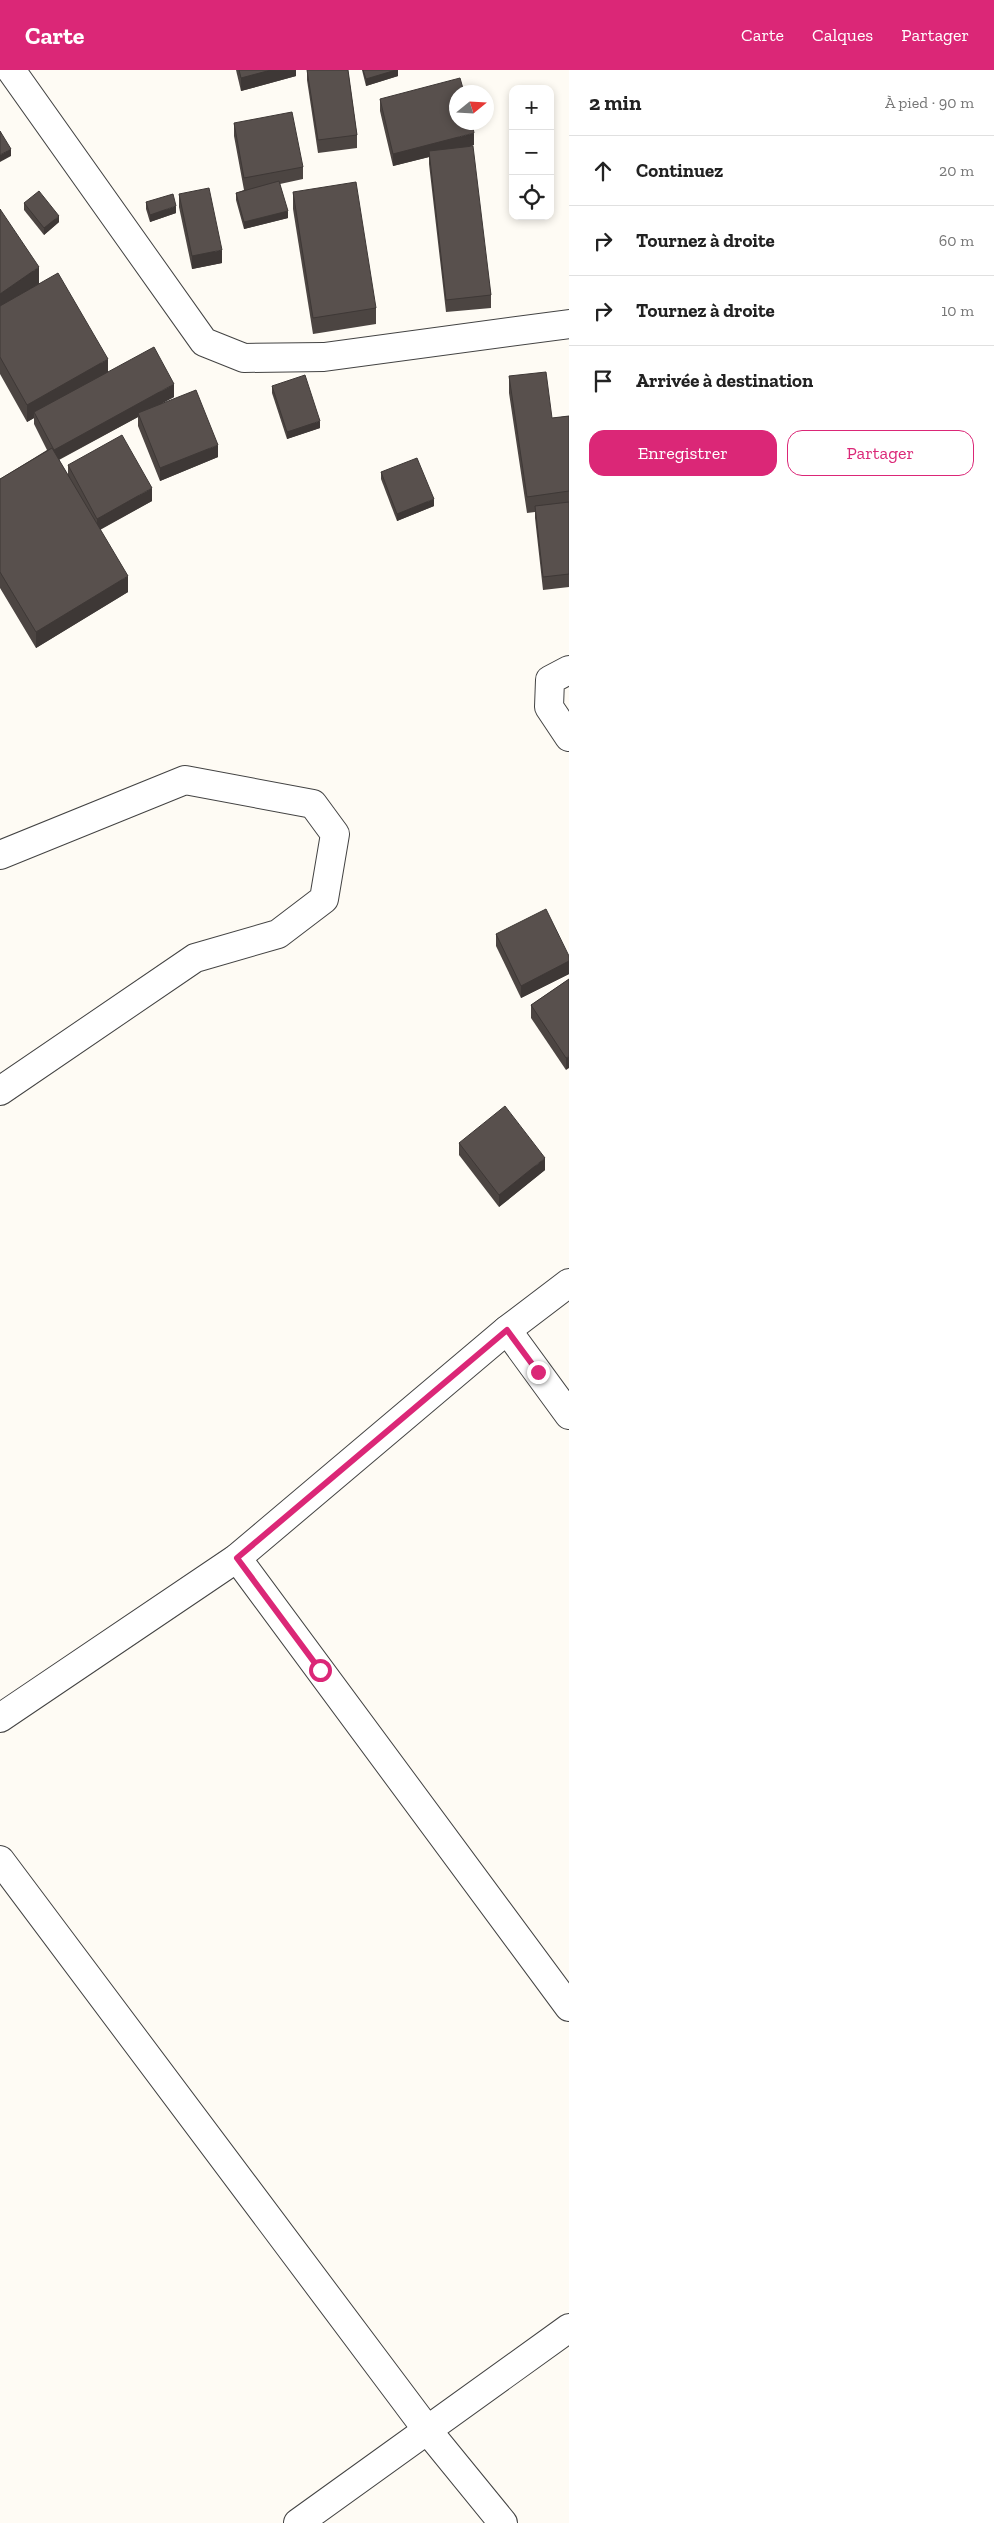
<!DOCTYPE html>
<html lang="fr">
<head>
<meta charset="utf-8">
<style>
  :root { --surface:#fff; --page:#f6f6f6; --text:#222; --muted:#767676; --line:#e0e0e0; --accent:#db2777 }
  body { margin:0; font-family:"Zilla Slab",serif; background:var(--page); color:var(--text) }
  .controls { position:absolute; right:15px; top:15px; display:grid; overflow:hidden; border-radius:10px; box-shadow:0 2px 8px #0003 }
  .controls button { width:45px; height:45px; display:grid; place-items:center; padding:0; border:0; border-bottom:1px solid var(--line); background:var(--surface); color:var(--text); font:25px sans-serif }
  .compass { position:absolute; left:449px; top:15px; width:45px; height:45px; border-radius:50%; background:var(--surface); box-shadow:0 2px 8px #0003; rotate:72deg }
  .stop { position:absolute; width:15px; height:15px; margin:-11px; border:4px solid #db2777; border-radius:50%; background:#fff }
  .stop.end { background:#db2777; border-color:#fff; box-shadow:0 1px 5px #0008 }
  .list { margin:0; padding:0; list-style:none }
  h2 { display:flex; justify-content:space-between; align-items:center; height:65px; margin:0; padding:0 20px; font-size:21px }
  h2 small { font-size:16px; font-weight:400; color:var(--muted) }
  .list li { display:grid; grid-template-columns:32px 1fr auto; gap:15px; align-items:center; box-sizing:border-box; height:70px; padding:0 20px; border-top:1px solid var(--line) }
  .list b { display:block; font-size:19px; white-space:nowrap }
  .list em { font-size:16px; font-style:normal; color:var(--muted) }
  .actions { display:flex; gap:10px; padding:15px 20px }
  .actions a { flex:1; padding:11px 0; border:1px solid var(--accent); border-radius:15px; text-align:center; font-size:18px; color:var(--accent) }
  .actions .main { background:var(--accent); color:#fff }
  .icon { flex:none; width:28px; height:28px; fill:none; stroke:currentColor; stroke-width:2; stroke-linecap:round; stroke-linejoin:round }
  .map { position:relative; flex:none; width:569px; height:2453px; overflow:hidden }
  header { display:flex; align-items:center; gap:30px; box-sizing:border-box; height:70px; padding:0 25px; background:var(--accent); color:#fff }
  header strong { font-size:24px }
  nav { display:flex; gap:28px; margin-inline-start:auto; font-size:18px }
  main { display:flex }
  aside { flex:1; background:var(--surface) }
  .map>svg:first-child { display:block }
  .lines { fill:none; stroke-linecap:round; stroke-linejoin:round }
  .minor-casing { stroke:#434343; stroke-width:30 }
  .minor { stroke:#fff; stroke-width:28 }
  .wall { fill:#4c4542 }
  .shaded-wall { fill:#3e3836 }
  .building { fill:#58504d; stroke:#3e3836 }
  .route { stroke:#db2777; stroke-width:6 }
</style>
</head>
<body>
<header>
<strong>Carte</strong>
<nav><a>Carte</a><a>Calques</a><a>Partager</a></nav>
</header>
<main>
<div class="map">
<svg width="569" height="2453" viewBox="0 0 569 2453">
  <rect width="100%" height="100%" fill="#fefbf4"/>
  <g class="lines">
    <defs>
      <g id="minor">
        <polyline points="11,0 204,272 244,288 324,287 569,254"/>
        <polyline points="569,600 550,610 549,637 569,667"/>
        <polyline points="0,785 185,710 313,734 335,764 324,829 278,864 195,888 0,1021"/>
        <polyline points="507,1260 569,1345"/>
        <polyline points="237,1488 569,1937"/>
        <polyline points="0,1648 237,1488 507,1260 569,1213"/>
        <polyline points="0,1790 428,2361 503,2453"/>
        <polyline points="298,2453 569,2258"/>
      </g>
    </defs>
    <!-- minor casing -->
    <use href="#minor" class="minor-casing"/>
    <!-- minor -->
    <use href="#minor" class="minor"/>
  </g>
  <!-- wall -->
  <g class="wall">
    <polygon points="236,0 296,0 296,6 241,21"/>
    <polygon points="307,0 348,0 357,65 357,78 318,83 307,10"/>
    <polygon points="362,0 398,0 398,6 366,16"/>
    <polygon points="380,29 474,75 469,77 491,225 491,238 446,242 429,94 429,87 393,96 380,41"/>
    <polygon points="234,53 303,97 303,109 280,114 288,148 244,159 236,130 236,123 244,120 234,66"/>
    <polygon points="293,122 376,238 376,254 313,264 293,139"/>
    <polygon points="179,124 222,193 192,199 179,137"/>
    <polygon points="146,132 176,143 150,152 146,139"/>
    <polygon points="24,133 59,152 44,165 24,140"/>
    <polygon points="0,139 39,213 108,302 174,327 162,333 218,387 160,411 138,356 138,347 59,390 68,405 68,395 152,431 100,460 128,522 36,578 0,518 0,409 47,380 34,354 34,348 27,352 0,304"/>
    <polygon points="509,306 552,348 569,346 569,517 543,520 535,448 535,442 527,443 509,323"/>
    <polygon points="272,316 320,358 287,369 272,323"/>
    <polygon points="381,402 434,436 397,451 381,409"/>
    <polygon points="496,864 569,886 569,904 521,928 496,876"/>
    <polygon points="569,909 566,1000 531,948 531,935"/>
    <polygon points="459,1073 545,1100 499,1137 459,1085"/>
  </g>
  <!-- shaded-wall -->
  <g class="shaded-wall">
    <polygon points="271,0 296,0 296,6 241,21 241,8"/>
    <polygon points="396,0 398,0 398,6 366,16 366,9"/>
    <polygon points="474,63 474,75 429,87 429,81 429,87 393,96 393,84"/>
    <polygon points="11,79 11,86 0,92 0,85"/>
    <polygon points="176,136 176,143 150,152 150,145"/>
    <polygon points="288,141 288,148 244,159 244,152"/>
    <polygon points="59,146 59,152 44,165 44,158"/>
    <polygon points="222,180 222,193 192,199 192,186"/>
    <polygon points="39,197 39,213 0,240 0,224"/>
    <polygon points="108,289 108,305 34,342 34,348 27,352 27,335"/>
    <polygon points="174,314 174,327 139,346 138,343 138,347 54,392 54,380"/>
    <polygon points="320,351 320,358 287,369 287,362"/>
    <polygon points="218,375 218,387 160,411 160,398"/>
    <polygon points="152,418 152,431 97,461 97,449"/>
    <polygon points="434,429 434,436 397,451 397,444"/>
    <polygon points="128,506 128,522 36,578 36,562"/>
    <polygon points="569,891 569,904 521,928 521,916"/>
    <polygon points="569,986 569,998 566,1000 566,988"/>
    <polygon points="545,1088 545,1100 499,1137 499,1125"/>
  </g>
  <!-- building -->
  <g class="building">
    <polygon points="239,0 271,0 241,8"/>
    <polygon points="307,0 348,0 357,65 318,70"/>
    <polygon points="363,0 396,0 366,9"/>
    <polygon points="460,8 464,22 456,22 456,52 472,52 474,63 393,84 380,29"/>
    <polygon points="292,42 303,97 244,108 234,53"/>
    <polygon points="0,61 11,79 0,85"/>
    <polygon points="473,76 491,225 446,230 429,81"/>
    <polygon points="279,111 288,141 244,152 236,123"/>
    <polygon points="356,112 376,238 313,248 293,122"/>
    <polygon points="209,118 222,180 192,186 179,124"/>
    <polygon points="39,121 59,146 44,158 24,133"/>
    <polygon points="173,124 176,136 150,145 146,132"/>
    <polygon points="0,139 39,197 0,224"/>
    <polygon points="58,203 108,289 27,335 0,287 0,236"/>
    <polygon points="154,277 174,314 54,380 34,342"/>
    <polygon points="546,302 552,348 569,346 569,421 527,427 509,306"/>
    <polygon points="305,305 320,351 287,362 272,316"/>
    <polygon points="196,320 218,375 160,398 138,343"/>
    <polygon points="122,365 152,418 97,449 68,395"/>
    <polygon points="52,378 128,506 36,562 0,502 0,409"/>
    <polygon points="417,388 434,429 397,444 381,402"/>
    <polygon points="569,432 569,504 543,507 535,436"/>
    <polygon points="546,839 569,886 569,891 521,916 496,864"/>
    <polygon points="569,909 569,986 566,988 531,935"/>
    <polygon points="505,1036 545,1088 499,1125 459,1073"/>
  </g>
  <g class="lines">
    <!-- route -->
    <polyline class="route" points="320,1600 237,1488 507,1260 538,1302"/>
  </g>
</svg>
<div class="controls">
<button>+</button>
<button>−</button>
<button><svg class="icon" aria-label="locate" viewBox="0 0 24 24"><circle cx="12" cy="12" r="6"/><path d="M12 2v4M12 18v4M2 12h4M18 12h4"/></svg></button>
</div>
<svg class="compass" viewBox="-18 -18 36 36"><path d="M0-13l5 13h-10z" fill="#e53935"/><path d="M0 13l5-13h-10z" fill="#767676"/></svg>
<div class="stop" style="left:320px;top:1600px"></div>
<div class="stop end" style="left:538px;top:1302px"></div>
</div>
<aside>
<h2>2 min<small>À pied · 90 m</small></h2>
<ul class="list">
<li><svg class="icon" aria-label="ahead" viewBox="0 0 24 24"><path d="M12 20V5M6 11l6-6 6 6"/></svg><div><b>Continuez</b></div><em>20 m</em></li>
<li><svg class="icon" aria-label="right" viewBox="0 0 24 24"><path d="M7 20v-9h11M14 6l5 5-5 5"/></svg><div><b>Tournez à droite</b></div><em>60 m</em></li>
<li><svg class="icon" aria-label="right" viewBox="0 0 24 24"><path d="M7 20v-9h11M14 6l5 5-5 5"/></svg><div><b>Tournez à droite</b></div><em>10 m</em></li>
<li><svg class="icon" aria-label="arrive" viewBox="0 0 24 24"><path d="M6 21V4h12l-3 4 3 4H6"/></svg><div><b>Arrivée à destination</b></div></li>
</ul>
<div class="actions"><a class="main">Enregistrer</a><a>Partager</a></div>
</aside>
</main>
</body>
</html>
